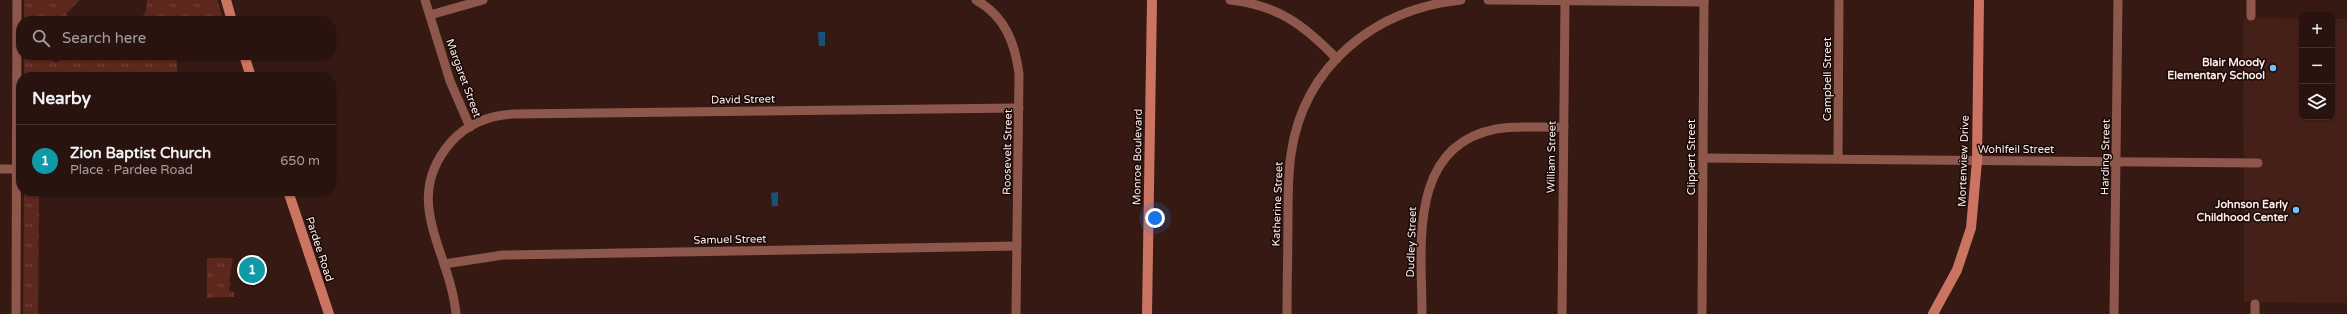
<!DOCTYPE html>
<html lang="en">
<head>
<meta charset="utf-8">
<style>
  :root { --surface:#28130e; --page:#34201c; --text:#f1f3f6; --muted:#a59e9e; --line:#44322e; --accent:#73c1f6 }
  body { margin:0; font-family:"Varela Round",sans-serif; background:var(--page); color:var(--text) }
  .controls { position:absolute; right:12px; top:12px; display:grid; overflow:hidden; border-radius:8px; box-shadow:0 1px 3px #0004 }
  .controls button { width:36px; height:36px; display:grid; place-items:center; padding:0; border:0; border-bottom:1px solid var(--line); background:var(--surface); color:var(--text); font:20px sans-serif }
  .you { position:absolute; left:1155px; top:218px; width:14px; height:14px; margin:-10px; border:3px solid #fff; border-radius:50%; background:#1a73e8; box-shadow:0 0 0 6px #1a73e833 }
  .badge { display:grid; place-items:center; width:26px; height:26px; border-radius:50%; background:var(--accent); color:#fff; font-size:13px; font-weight:700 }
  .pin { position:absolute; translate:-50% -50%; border:2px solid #fff; box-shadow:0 1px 4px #0006 }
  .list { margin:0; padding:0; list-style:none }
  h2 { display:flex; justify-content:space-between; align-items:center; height:52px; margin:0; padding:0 16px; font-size:17px }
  h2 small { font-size:13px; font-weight:400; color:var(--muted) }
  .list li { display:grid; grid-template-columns:26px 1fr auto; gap:12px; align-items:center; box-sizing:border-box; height:72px; padding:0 16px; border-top:1px solid var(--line) }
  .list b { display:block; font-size:15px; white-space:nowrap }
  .list p { margin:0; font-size:13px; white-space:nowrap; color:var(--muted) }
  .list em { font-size:13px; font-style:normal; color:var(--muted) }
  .icon { flex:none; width:22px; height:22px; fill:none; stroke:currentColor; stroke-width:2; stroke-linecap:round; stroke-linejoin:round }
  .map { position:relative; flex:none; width:2347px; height:314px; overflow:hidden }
  .search { position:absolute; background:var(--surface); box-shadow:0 1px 3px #0004; left:16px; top:16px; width:320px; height:44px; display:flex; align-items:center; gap:10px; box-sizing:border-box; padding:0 14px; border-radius:16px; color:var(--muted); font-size:15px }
  .panel { position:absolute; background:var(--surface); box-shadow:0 1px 3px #0004; left:16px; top:72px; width:320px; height:124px; border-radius:16px }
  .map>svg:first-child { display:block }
  .built { fill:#442019 }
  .grass { fill:url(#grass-tufts) }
  .water { fill:#155378 }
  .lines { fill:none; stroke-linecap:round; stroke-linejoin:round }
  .street { stroke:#8e574c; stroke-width:9 }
  .secondary { stroke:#cc7462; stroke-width:10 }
  .poi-dot { fill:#73c1f6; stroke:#150806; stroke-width:1.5 }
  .labels { text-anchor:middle; stroke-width:3; stroke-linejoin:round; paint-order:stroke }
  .poi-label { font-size:11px; font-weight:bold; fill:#ffeae5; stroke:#150806; text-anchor:end }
  .street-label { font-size:11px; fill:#ffeae5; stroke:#150806 }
</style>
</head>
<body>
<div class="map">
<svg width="2347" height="314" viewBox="0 0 2347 314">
  <defs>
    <pattern id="grass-tufts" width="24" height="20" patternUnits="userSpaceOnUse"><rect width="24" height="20" fill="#5c271d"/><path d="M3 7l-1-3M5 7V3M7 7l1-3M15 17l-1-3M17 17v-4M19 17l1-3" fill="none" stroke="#74463e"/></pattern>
  </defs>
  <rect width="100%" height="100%" fill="#361913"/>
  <!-- built -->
  <polygon class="built" points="2243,18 2302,19 2302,117 2332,117 2332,19 2347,19 2347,303 2244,302"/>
  <!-- grass -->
  <g class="grass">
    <polygon points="24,0 80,0 66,14 73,21 24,21"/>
    <polygon points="147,0 217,0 224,21 139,21 146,11"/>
    <polygon points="24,55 47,55 56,63 64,55 176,55 178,75 24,77"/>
    <polygon points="24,191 39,191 38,314 23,314"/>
    <polygon points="207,258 233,258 229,282 231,282 229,291 234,292 234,297 207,298"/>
  </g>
  <!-- water -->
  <g class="water">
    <polygon points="818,32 825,32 825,46 819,46"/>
    <polygon points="778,192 778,206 772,206 771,193"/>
  </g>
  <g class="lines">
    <!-- street -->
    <g class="street">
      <polyline points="425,0 450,81 470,127"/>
      <path d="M976,0C1005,16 1015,43 1019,74L1016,314"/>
      <path d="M1230,0C1278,5 1304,25 1337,59"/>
      <polyline points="1488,0 1704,2"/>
      <polyline points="430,15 483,0"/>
      <polyline points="2251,16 2251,0"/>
      <polyline points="1703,158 2258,163"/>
      <polyline points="1838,158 1839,0"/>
      <polyline points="0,169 17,169"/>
      <polyline points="444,264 503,255 1017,246"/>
      <polyline points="16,314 17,0"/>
      <path d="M456,314C450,250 400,201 451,142C467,124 490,115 513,114L1019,108"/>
      <path d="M1287,314C1287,282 1288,249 1288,217C1288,196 1288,175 1291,154C1304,65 1375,9 1461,0"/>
      <path d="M1422,314C1422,247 1407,146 1496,129C1518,125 1542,128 1564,127"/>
      <polyline points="1562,314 1565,1"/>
      <polyline points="1702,314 1704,0"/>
      <polyline points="2114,314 2118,0"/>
      <polyline points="2255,314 2255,304"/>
    </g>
    <!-- secondary -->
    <g class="secondary">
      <polyline points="226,0 232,21"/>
      <polyline points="244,55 251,77"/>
      <polyline points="288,191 329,314"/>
      <polyline points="1147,314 1152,0"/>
      <polyline points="1933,314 1957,270 1971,228 1977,161 1979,0"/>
    </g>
  </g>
  <!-- markers -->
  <g class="poi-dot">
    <circle cx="2273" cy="68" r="4"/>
    <circle cx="2296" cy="210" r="4"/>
  </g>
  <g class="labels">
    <!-- poi labels -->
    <g class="poi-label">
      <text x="2265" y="66">Blair Moody<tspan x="2265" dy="13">Elementary School</tspan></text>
      <text x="2288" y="208">Johnson Early<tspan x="2288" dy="13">Childhood Center</tspan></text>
    </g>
    <!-- street labels -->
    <g class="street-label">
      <text transform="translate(464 78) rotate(70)" y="4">Margaret Street</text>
      <text transform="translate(1827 79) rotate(-90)" y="4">Campbell Street</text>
      <text transform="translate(743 99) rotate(-1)" y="4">David Street</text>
      <text x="2016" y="153">Wohlfeil Street</text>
      <text transform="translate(1007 152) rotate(-89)" y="4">Roosevelt Street</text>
      <text transform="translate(1137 157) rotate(-89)" y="4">Monroe Boulevard</text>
      <text transform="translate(1551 157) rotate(-89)" y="4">William Street</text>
      <text transform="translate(1691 157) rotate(-90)" y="4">Clippert Street</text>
      <text transform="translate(2105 157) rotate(-89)" y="4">Harding Street</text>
      <text transform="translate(1963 161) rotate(-88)" y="4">Mortenview Drive</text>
      <text transform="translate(1277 204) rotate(-88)" y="4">Katherine Street</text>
      <text transform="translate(730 239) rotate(-1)" y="4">Samuel Street</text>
      <text transform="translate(1411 242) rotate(-88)" y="4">Dudley Street</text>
      <text transform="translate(320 249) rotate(72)" y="4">Pardee Road</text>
    </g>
  </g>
</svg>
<div class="controls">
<button>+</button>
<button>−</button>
<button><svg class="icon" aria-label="layers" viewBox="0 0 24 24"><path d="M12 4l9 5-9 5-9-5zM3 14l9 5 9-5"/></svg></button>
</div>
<div class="you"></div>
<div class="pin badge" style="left:252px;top:270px;background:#0f9aa8">1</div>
<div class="search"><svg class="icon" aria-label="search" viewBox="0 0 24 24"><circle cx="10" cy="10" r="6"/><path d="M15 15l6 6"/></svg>Search here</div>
<section class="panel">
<h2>Nearby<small></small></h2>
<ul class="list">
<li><span class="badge" style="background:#0f9aa8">1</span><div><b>Zion Baptist Church</b><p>Place · Pardee Road</p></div><em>650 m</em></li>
</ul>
</section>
</div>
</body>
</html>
